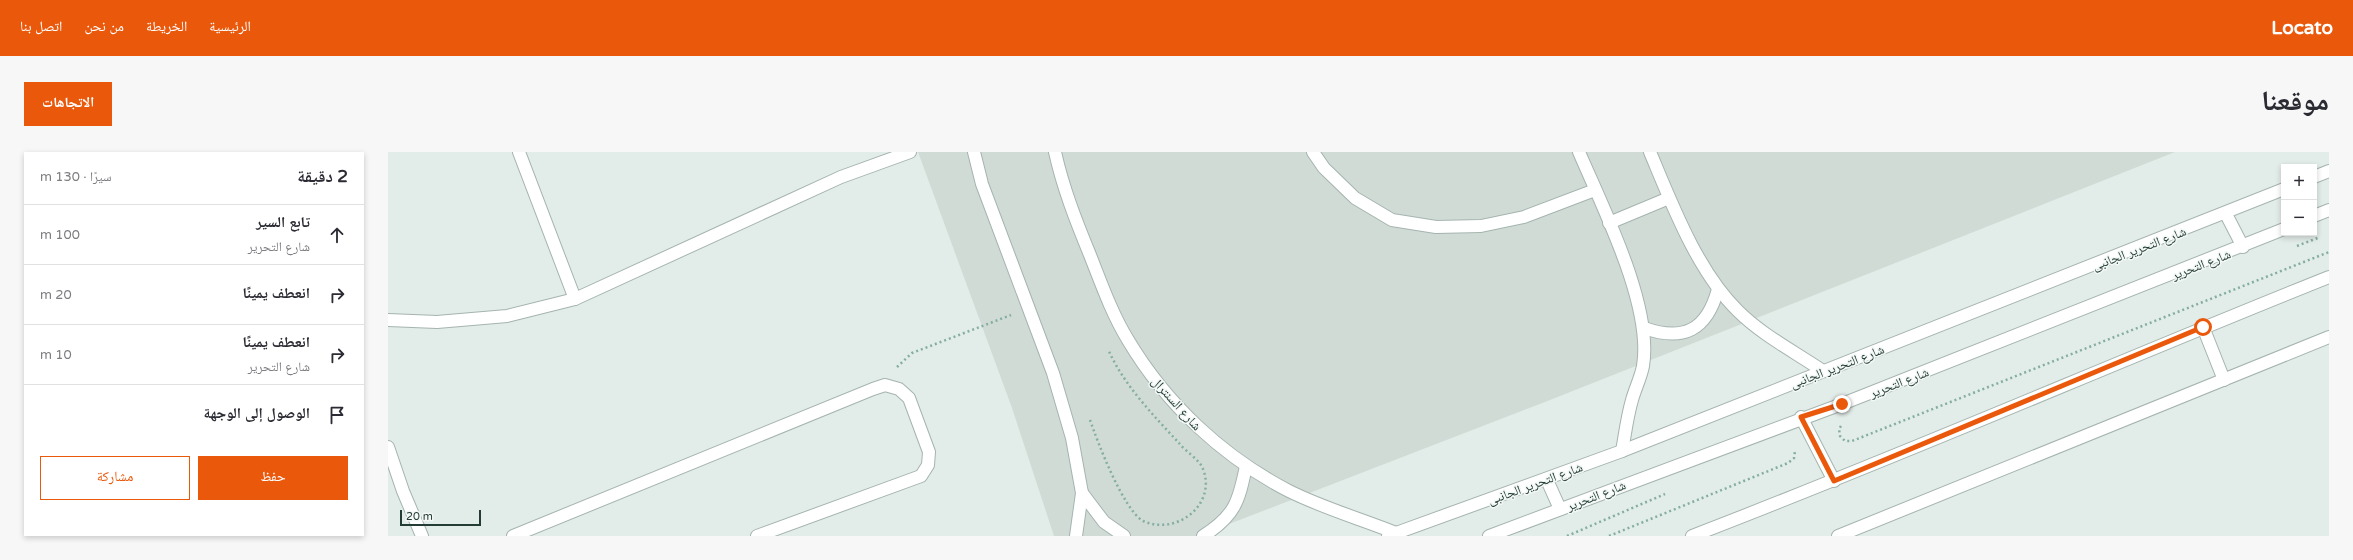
<!DOCTYPE html>
<html lang="ar">
<head>
<meta charset="utf-8">
<style>
  :root { --surface:#fff; --page:#f7f7f7; --text:#2b2b33; --muted:#7c7c81; --line:#e1e1e2; --accent:#ea580c }
  body { margin:0; font-family:"Varela Round","Noto Naskh Arabic",sans-serif; background:var(--page); color:var(--text); direction:rtl }
  .controls { position:absolute; right:12px; top:12px; display:grid; overflow:hidden; border-radius:0px; box-shadow:0 2px 6px #0003 }
  .controls button { width:36px; height:36px; display:grid; place-items:center; padding:0; border:0; border-bottom:1px solid var(--line); background:var(--surface); color:var(--text); font:20px sans-serif }
  .scale { position:absolute; left:12px; bottom:10px; width:81px; box-sizing:border-box; padding-left:4px; border:2px solid #233c35; border-top:0; font-size:11px; line-height:14px; white-space:nowrap; color:#233c35; -webkit-text-stroke:3px #f3f8f6; paint-order:stroke }
  .stop { position:absolute; width:12px; height:12px; margin:-9px; border:3px solid #ea580c; border-radius:50%; background:#fff }
  .stop.end { background:#ea580c; border-color:#fff; box-shadow:0 1px 4px #0008 }
  .list { margin:0; padding:0; list-style:none }
  h2 { display:flex; justify-content:space-between; align-items:center; height:52px; margin:0; padding:0 16px; font-size:17px }
  h2 small { font-size:13px; font-weight:400; color:var(--muted) }
  .list li { display:grid; grid-template-columns:26px 1fr auto; gap:12px; align-items:center; box-sizing:border-box; height:60px; padding:0 16px; border-top:1px solid var(--line) }
  .list b { display:block; font-size:15px; white-space:nowrap }
  .list p { margin:0; font-size:13px; white-space:nowrap; color:var(--muted) }
  .list em { font-size:13px; font-style:normal; color:var(--muted) }
  .actions { display:flex; gap:8px; padding:12px 16px }
  .actions a { flex:1; padding:9px 0; border:1px solid var(--accent); border-radius:0px; text-align:center; font-size:14px; color:var(--accent) }
  .actions .main { background:var(--accent); color:#fff }
  .icon { flex:none; width:22px; height:22px; fill:none; stroke:currentColor; stroke-width:2; stroke-linecap:round; stroke-linejoin:round }
  .map { position:relative; flex:none; width:1941px; height:384px; overflow:hidden; direction:ltr; border-radius:0px }
  header { display:flex; align-items:center; gap:24px; box-sizing:border-box; height:56px; padding:0 20px; background:var(--accent); color:#fff }
  header strong { font-size:19px }
  nav { display:flex; gap:22px; margin-inline-start:auto; font-size:14px }
  .intro { display:flex; align-items:center; justify-content:space-between; box-sizing:border-box; height:96px; padding:0 24px }
  h1 { margin:0; font-size:28px }
  .button { padding:10px 18px; border-radius:0px; background:var(--accent); color:#fff; font-size:14px; font-weight:700 }
  main { display:flex; gap:24px; padding:0 24px }
  aside { flex:1; background:var(--surface); border-radius:0px; box-shadow:0 2px 6px #0003 }
  .map>svg:first-child { display:block }
  .built { fill:#d1dbd6 }
  .lines { fill:none; stroke-linecap:round; stroke-linejoin:round }
  .minor-casing { stroke:#a5b4af; stroke-width:14 }
  .path { stroke:#84aea1; stroke-width:2.5; stroke-dasharray:2 3; stroke-linecap:butt }
  .minor { stroke:#fff; stroke-width:12 }
  .route { stroke:#ea580c; stroke-width:5 }
  .labels { text-anchor:middle; stroke-width:3; stroke-linejoin:round; paint-order:stroke }
  .street-label { font-size:13px; fill:#233c35; stroke:#f3f8f6 }
</style>
</head>
<body>
<header>
<strong>Locato</strong>
<nav><a>الرئيسية</a><a>الخريطة</a><a>من نحن</a><a>اتصل بنا</a></nav>
</header>
<div class="intro"><h1>موقعنا</h1><a class="button">الاتجاهات</a></div>
<main>
<div class="map">
<svg width="1941" height="384" viewBox="0 0 1941 384">
  <rect width="100%" height="100%" fill="#e2ece8"/>
  <!-- built -->
  <polygon class="built" points="530,0 1787,0 1157,250 810,384 666,384 624,256"/>
  <g class="lines">
    <defs>
      <g id="minor">
        <polyline points="131,0 187,147"/>
        <polyline points="586,0 594,32 665,221 684,286 694,341 688,384"/>
        <path d="M667,0C675,36 688,69 702,103C713,131 724,162 740,188C778,252 835,305 901,339C935,356 973,367 1008,381"/>
        <polyline points="925,0 936,16 967,46 1004,68 1048,75 1093,74 1136,65 1207,38"/>
        <path d="M1191,0C1215,56 1265,154 1255,214C1253,225 1247,237 1244,248C1239,265 1237,283 1234,299"/>
        <path d="M1262,0C1284,52 1309,119 1350,159C1374,183 1407,200 1435,219"/>
        <polyline points="1926,25 1941,19"/>
        <polyline points="1838,62 1855,95"/>
        <polyline points="1926,64 1941,58"/>
        <polyline points="1221,71 1281,46"/>
        <polyline points="0,168 49,170 119,164 187,147 453,25 522,0"/>
        <polyline points="1815,175 1836,228"/>
        <path d="M1256,176C1296,190 1319,178 1330,137"/>
        <polyline points="1413,265 1446,329"/>
        <polyline points="0,295 15,339 34,384"/>
        <polyline points="1159,328 1172,357"/>
        <polyline points="694,341 716,370 736,384"/>
        <polyline points="125,384 485,237 497,233 511,237 521,246 541,300 540,313 533,324 369,384"/>
        <path d="M815,384C847,364 851,349 858,314"/>
        <polyline points="1000,384 1234,299 1896,37"/>
        <polyline points="1101,384 1454,252 1896,77"/>
        <path d="M1304,384C1518,302 1728,210 1941,125"/>
        <polyline points="1450,384 1941,185"/>
      </g>
    </defs>
    <!-- minor casing -->
    <use href="#minor" class="minor-casing"/>
    <!-- path -->
    <g class="path">
      <polyline points="1909,94 1932,85"/>
      <polyline points="509,215 524,201 623,163"/>
      <path d="M702,268C710,291 735,357 755,369C788,384 829,353 815,317C812,308 797,299 791,291C765,263 735,232 720,197"/>
      <polyline points="1453,274 1451,277 1452,284 1457,289 1464,289 1941,100"/>
      <polyline points="1179,384 1277,342"/>
      <polyline points="1221,384 1400,311 1406,306 1407,299"/>
    </g>
    <!-- minor -->
    <use href="#minor" class="minor"/>
  </g>
  <g class="lines">
    <!-- route -->
    <polyline class="route" points="1454,252 1413,265 1446,329 1815,175"/>
  </g>
  <g class="labels">
    <!-- street labels -->
    <g class="street-label">
      <text transform="translate(1751 96) rotate(-21)" y="5">شارع التحرير الجانبى</text>
      <text transform="translate(1813 112) rotate(-21)" y="5">شارع التحرير</text>
      <text transform="translate(1449 214) rotate(-21)" y="5">شارع التحرير الجانبى</text>
      <text transform="translate(1511 230) rotate(-21)" y="5">شارع التحرير</text>
      <text transform="translate(789 251) rotate(48)" y="5">شارع السنترال</text>
      <text transform="translate(1147 331) rotate(-20)" y="5">شارع التحرير الجانبى</text>
      <text transform="translate(1208 343) rotate(-21)" y="5">شارع التحرير</text>
    </g>
  </g>
</svg>
<div class="controls">
<button>+</button>
<button>−</button>
</div>
<div class="scale">20 m</div>
<div class="stop" style="left:1815px;top:175px"></div>
<div class="stop end" style="left:1454px;top:252px"></div>
</div>
<aside>
<h2>2 دقيقة<small>سيرًا · 130 m</small></h2>
<ul class="list">
<li><svg class="icon" aria-label="ahead" viewBox="0 0 24 24"><path d="M12 20V5M6 11l6-6 6 6"/></svg><div><b>تابع السير</b><p>شارع التحرير</p></div><em>100 m</em></li>
<li><svg class="icon" aria-label="right" viewBox="0 0 24 24"><path d="M7 20v-9h11M14 6l5 5-5 5"/></svg><div><b>انعطف يمينًا</b></div><em>20 m</em></li>
<li><svg class="icon" aria-label="right" viewBox="0 0 24 24"><path d="M7 20v-9h11M14 6l5 5-5 5"/></svg><div><b>انعطف يمينًا</b><p>شارع التحرير</p></div><em>10 m</em></li>
<li><svg class="icon" aria-label="arrive" viewBox="0 0 24 24"><path d="M6 21V4h12l-3 4 3 4H6"/></svg><div><b>الوصول إلى الوجهة</b></div></li>
</ul>
<div class="actions"><a class="main">حفظ</a><a>مشاركة</a></div>
</aside>
</main>
</body>
</html>
